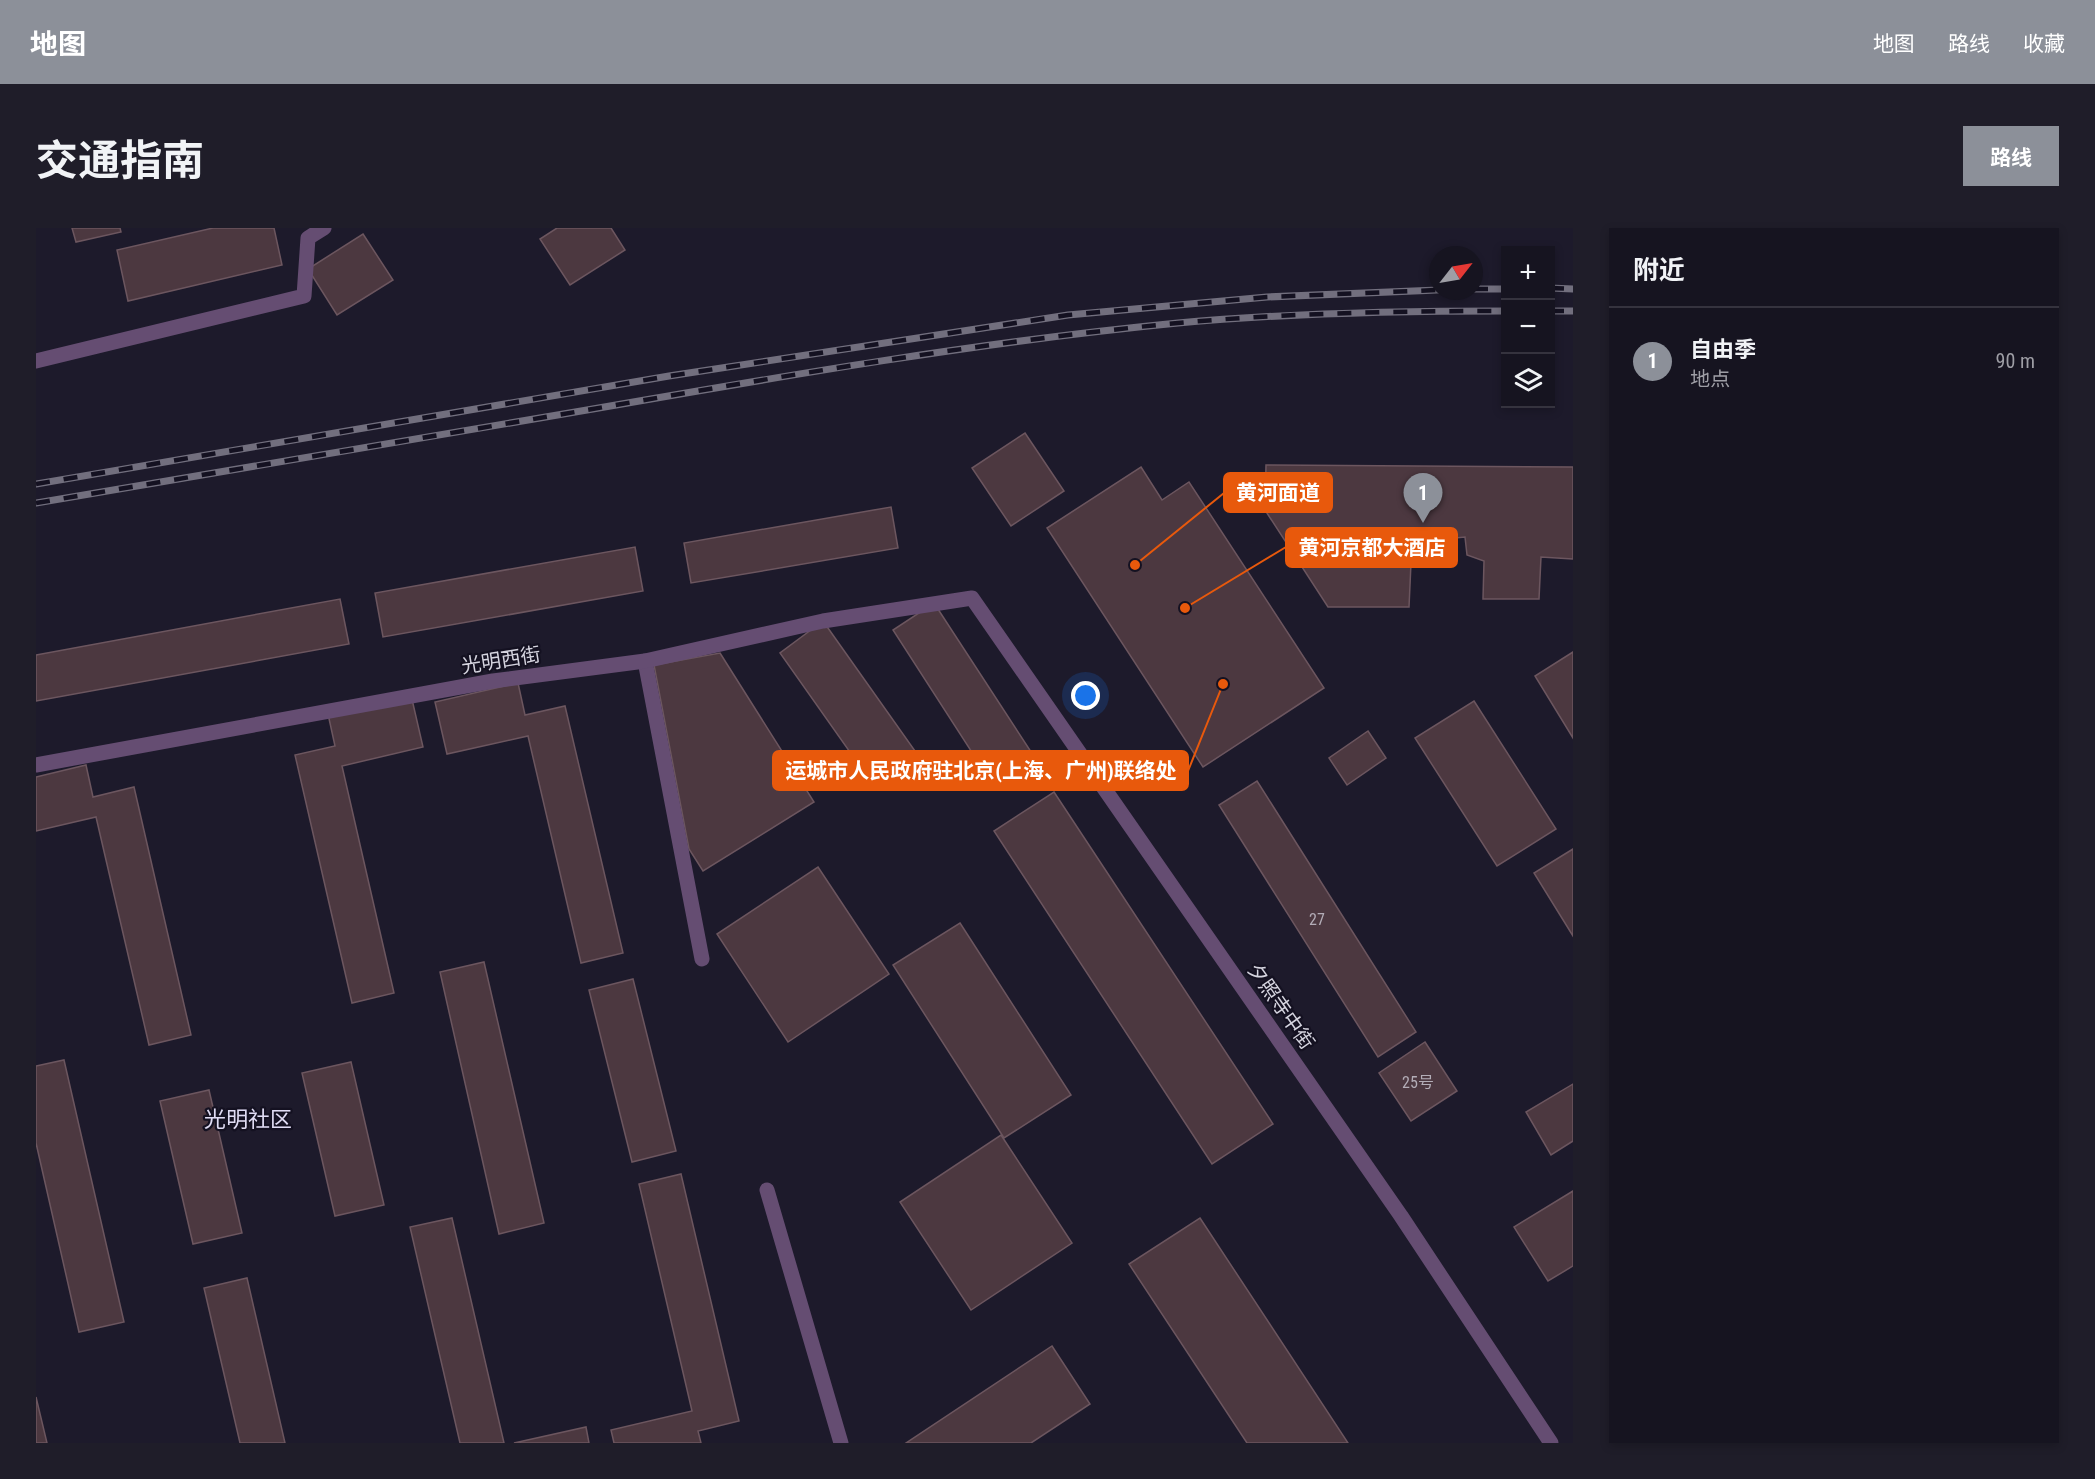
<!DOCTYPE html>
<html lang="zh">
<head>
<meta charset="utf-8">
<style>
  :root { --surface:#161420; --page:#1f1d29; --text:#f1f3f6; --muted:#9e9ea5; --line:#35333e; --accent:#8c9099 }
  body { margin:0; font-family:"Roboto Condensed","Noto Sans SC",sans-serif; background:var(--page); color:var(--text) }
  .controls { position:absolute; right:18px; top:18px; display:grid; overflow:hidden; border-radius:0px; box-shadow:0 3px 9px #0003 }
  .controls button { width:54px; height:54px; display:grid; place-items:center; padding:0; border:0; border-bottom:2px solid var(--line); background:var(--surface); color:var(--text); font:30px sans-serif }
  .compass { position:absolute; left:1393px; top:18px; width:54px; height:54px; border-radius:50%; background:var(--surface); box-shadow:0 3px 9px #0003; rotate:59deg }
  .you { position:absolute; left:1050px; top:468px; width:21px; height:21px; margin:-15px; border:4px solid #fff; border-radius:50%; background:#1a73e8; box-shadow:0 0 0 9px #1a73e833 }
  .badge { display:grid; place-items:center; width:39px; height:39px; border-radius:50%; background:var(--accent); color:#fff; font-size:20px; font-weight:700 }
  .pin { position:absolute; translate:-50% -50px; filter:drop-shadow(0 2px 3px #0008) }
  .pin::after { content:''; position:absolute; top:32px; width:21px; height:18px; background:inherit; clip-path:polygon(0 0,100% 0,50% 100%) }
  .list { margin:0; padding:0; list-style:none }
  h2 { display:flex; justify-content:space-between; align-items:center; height:78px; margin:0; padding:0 24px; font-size:26px }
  h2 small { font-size:20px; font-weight:400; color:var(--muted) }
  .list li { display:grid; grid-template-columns:39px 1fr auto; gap:18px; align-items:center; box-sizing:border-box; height:108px; padding:0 24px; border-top:2px solid var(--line) }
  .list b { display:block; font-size:22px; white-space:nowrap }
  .list p { margin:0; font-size:20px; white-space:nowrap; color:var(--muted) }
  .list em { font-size:20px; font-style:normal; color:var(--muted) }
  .icon { flex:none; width:33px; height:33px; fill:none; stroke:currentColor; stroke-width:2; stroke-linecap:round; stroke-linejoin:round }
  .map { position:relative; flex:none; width:1537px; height:1215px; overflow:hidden; border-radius:0px }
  header { display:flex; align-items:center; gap:36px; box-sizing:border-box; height:84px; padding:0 30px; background:var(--accent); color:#fff }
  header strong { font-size:28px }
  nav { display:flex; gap:33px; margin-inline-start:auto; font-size:21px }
  .intro { display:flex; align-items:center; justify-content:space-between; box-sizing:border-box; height:144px; padding:0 36px }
  h1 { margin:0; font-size:42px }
  .button { padding:15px 27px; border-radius:0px; background:var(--accent); color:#fff; font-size:21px; font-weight:700 }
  main { display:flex; gap:36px; padding:0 36px }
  aside { flex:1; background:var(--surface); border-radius:0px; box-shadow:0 3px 9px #0003 }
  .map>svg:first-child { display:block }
  .building { fill:#4c3840; stroke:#6c565f; stroke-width:1.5 }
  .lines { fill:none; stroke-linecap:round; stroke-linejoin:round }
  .street { stroke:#654d72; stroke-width:15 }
  .rail-casing { stroke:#726f7e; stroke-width:7 }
  .rail { stroke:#141121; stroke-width:4.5; stroke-dasharray:14; stroke-linecap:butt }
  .labels { text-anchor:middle; stroke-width:4.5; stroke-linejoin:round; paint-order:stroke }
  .number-label { font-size:16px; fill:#b3adb7 }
  .street-label { font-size:20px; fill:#d5d4df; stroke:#141121 }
  .quarter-label { font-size:22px; fill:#e0dcf4; stroke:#141121 }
  .leader { fill:none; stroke:#e8590c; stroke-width:2 }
  .callout-dot { fill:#e8590c; stroke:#141121; stroke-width:2 }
  .callout { fill:#e8590c; stroke:#e8590c; stroke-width:2 }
  .callout-label { font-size:21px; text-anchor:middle; font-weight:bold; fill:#fff }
</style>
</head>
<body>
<header>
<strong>地图</strong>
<nav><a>地图</a><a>路线</a><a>收藏</a></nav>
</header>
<div class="intro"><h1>交通指南</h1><a class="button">路线</a></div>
<main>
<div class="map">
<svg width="1537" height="1215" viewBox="0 0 1537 1215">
  <rect width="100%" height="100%" fill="#1d1a2b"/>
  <!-- building -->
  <g class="building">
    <polygon points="36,0 84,0 85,4 40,14"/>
    <polygon points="177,0 238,0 246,37 92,73 81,22"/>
    <polygon points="521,0 575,0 589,22 534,57 504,11"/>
    <polygon points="327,6 357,52 301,87 272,41"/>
    <polygon points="989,205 1028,263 975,298 936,240"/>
    <polygon points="1230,237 1537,239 1537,331 1505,329 1503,371 1447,371 1448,333 1431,327 1429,309 1398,312 1397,336 1375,335 1373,379 1292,379 1229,282"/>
    <polygon points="1105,239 1126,272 1153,254 1288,460 1167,539 1011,300"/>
    <polygon points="855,279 862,320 655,355 648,315"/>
    <polygon points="599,319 607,363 347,409 339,365"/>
    <polygon points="304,371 313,416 0,473 0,427"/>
    <polygon points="898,375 1001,533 959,560 857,402"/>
    <polygon points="787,393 884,530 840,561 744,425"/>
    <polygon points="1537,424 1537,510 1499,448"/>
    <polygon points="684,425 778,574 667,643 653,621 618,437"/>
    <polygon points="482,455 489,487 529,478 587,725 545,735 492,508 411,526 399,474"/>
    <polygon points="375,467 387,519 306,538 358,765 316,775 259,527 299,518 292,486"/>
    <polygon points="1438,473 1520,601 1461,638 1379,510"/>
    <polygon points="1332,503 1350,530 1311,557 1293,530"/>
    <polygon points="50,537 57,569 98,559 155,807 113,817 60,589 0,603 0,549"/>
    <polygon points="1221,553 1380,804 1342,829 1183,577"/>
    <polygon points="1018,564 1237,896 1176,936 958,603"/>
    <polygon points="1537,621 1537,708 1498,645"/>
    <polygon points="782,639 853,746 752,814 681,706"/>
    <polygon points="924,695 1035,867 968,910 857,737"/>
    <polygon points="448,734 508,995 463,1006 404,744"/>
    <polygon points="597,751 640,923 596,934 553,762"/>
    <polygon points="1389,814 1421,863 1375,893 1343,845"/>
    <polygon points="28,832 88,1094 43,1104 0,915 0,838"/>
    <polygon points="315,834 348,977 299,988 266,845"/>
    <polygon points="1537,856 1537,913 1515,927 1490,884"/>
    <polygon points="173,862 206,1005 157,1016 124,873"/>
    <polygon points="965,907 1036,1015 935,1082 864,974"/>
    <polygon points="645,946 703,1193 662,1203 665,1215 578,1215 575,1202 656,1183 603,956"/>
    <polygon points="1537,963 1537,1038 1512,1053 1478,999"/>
    <polygon points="416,990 468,1215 424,1215 374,999"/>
    <polygon points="1164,990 1312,1215 1211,1215 1093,1036"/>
    <polygon points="211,1050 249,1215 204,1215 168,1060"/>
    <polygon points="1016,1118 1054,1176 995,1215 870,1215"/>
    <polygon points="0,1169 11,1215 0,1215"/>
    <polygon points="550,1199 553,1215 478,1215"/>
  </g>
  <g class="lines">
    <!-- street -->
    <g class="street">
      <polyline points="0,133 268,68 272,10 288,0"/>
      <polyline points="609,433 666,731"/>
      <polyline points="0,537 457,453 609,433 787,393 936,370 1365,988 1515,1215"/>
      <polyline points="731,962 805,1215"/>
    </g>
    <defs>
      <g id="rail">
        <polyline points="1514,60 1537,61"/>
        <polyline points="1438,61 1470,61"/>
        <polyline points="1514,83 1537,83"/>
        <polyline points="0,256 633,148 1032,87 1231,69 1402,62"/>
        <path d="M0,275C184,244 368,213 551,182C747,148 944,114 1142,95C1251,85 1360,83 1470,83"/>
      </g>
    </defs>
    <!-- rail casing -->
    <use href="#rail" class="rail-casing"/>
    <!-- rail -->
    <use href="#rail" class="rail"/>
  </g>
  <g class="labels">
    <!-- number labels -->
    <g class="number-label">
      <text x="1281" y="697">27</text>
      <text x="1382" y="860">25号</text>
    </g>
    <!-- street labels -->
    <g class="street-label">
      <text transform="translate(465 432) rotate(-9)" y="7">光明西街</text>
      <text transform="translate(1245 778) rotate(55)" y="7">夕照寺中街</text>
    </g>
    <!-- quarter labels -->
    <g class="quarter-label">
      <text x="212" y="899">光明社区</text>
    </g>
  </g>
  <!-- callouts -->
  <path class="leader" d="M1099 337L1188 265M1149 380L1250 319M1187 456L1152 543"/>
  <g class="callout-dot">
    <circle cx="1099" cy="337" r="6"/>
    <circle cx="1149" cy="380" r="6"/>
    <circle cx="1187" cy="456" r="6"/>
  </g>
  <g class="callout">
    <rect x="1188" y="245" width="108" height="39" rx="6"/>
    <rect x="1250" y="300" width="171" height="39" rx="6"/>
    <rect x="737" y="523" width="415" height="39" rx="6"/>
  </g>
  <g class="callout-label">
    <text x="1242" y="272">黄河面道</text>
    <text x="1336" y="327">黄河京都大酒店</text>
    <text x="945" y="550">运城市人民政府驻北京(上海、广州)联络处</text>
  </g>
</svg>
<div class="controls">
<button>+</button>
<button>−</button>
<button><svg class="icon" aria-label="layers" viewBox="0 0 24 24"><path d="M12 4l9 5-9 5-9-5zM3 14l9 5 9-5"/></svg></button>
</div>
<svg class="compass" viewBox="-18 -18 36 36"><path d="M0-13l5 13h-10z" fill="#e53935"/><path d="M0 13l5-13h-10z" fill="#9e9ea5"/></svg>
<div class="you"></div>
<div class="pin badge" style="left:1387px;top:295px">1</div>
</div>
<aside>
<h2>附近<small></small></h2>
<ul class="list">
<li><span class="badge">1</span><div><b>自由季</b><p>地点</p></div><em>90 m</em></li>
</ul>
</aside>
</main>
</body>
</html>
